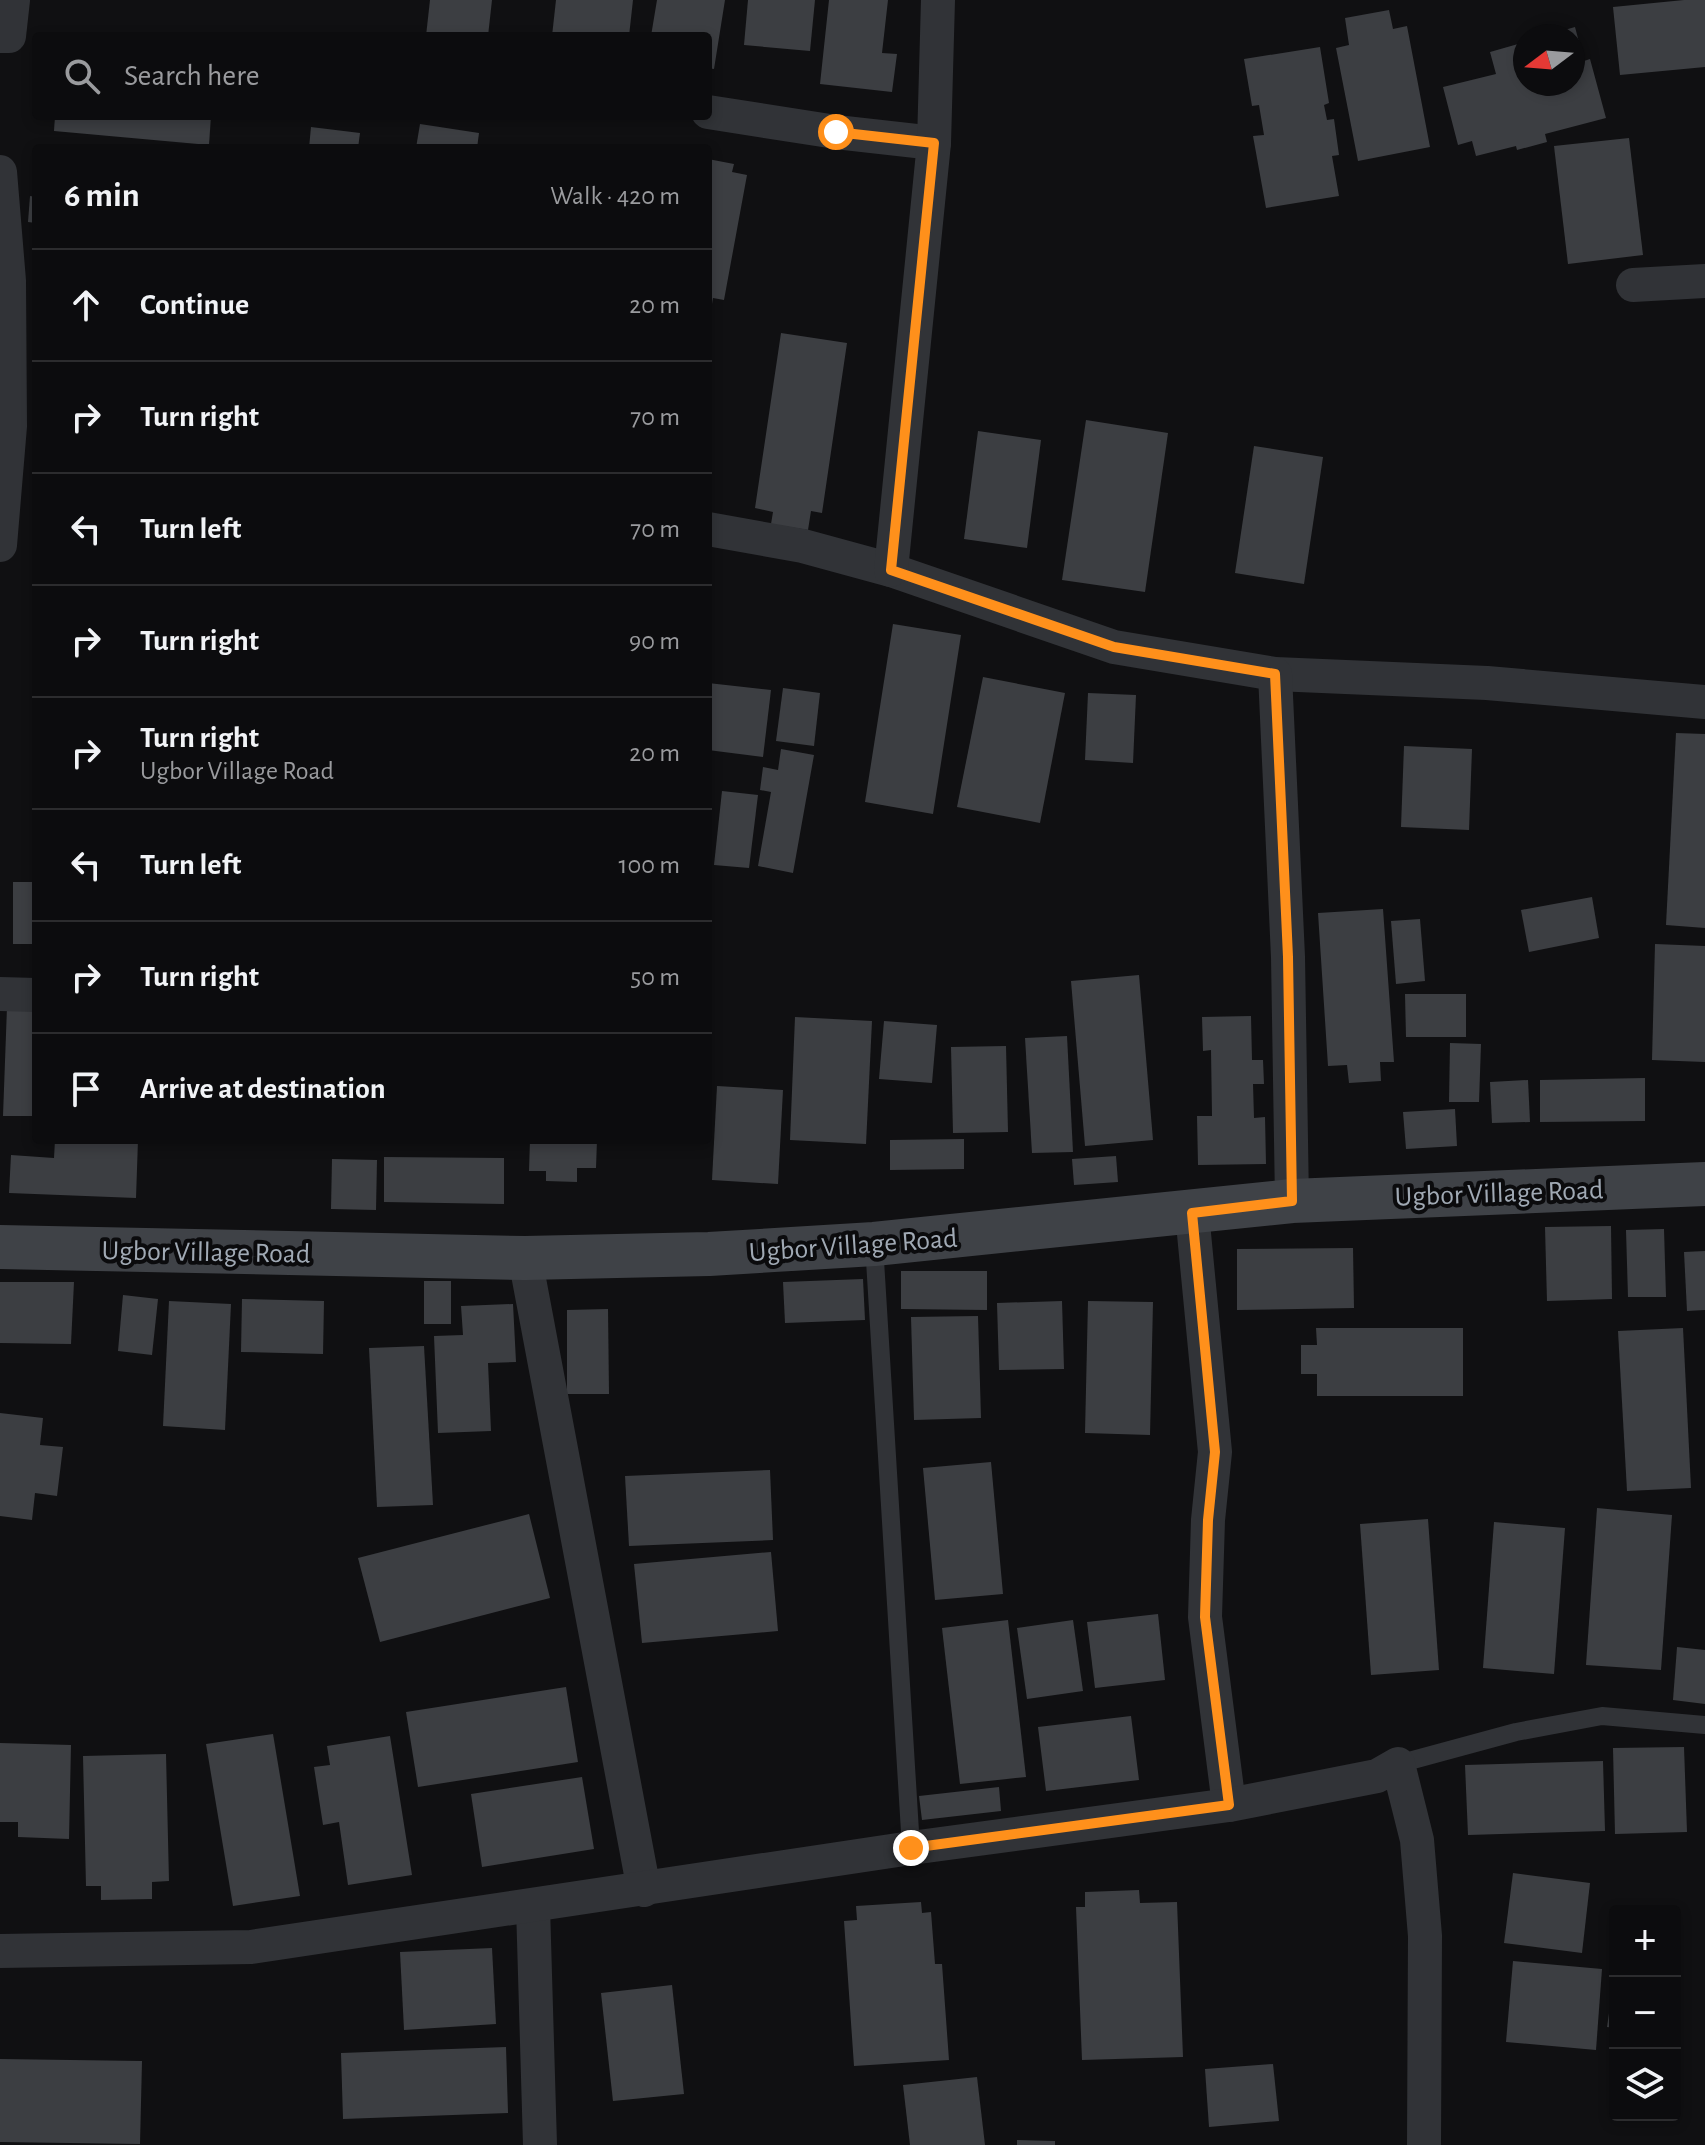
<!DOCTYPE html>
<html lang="en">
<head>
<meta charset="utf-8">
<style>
  :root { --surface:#0c0c0e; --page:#1a1a1c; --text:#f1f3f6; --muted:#9a9b9e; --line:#2c2c2e }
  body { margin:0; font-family:"Alegreya Sans",sans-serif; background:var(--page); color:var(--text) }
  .controls { position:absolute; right:24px; bottom:24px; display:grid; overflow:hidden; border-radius:8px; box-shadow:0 4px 12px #0003 }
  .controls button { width:72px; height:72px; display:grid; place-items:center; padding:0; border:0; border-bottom:2px solid var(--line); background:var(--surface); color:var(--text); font:40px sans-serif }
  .compass { position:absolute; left:1513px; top:24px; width:72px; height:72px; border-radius:50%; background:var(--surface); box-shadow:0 4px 12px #0003; rotate:254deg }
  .stop { position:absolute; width:24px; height:24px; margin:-18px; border:6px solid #ff901b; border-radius:50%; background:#fff }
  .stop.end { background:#ff901b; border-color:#fff; box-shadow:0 2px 8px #0008 }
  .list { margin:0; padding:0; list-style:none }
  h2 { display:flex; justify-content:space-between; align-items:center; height:104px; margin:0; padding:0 32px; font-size:34px }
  h2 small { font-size:26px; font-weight:400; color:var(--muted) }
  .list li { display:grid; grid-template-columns:52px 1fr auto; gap:24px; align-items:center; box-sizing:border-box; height:112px; padding:0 32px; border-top:2px solid var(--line) }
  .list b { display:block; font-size:30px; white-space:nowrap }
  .list p { margin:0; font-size:26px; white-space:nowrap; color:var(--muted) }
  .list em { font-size:26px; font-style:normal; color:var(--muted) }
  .icon { flex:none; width:44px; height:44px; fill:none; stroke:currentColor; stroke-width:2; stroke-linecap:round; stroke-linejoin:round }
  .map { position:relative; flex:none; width:1705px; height:2145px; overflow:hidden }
  .search { position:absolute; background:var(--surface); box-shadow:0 4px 12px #0003; left:32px; top:32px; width:680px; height:88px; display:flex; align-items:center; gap:20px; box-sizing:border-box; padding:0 28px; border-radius:8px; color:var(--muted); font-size:30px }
  .panel { position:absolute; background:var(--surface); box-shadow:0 4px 12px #0003; left:32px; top:144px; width:680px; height:1000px; border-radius:8px }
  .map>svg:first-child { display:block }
  .building { fill:#3c3e42 }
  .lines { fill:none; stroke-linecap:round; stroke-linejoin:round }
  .lane { stroke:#313337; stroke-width:18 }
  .street { stroke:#313337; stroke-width:34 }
  .secondary { stroke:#3f4247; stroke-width:44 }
  .route { stroke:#ff901b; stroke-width:10 }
  .labels { text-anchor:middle; stroke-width:8; stroke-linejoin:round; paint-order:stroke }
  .street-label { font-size:28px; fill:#a0a9b4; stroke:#0b0b0d }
</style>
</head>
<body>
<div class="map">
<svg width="1705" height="2145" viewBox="0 0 1705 2145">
  <rect width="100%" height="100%" fill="#101012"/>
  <!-- building -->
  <g class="building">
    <polygon points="430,0 492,0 488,36 426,36"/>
    <polygon points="556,0 633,0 629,36 552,36"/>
    <polygon points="657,0 725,0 714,69 708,68 708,36 651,36"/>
    <polygon points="748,0 815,0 810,51 744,45"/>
    <polygon points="829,0 888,0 882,53 897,54 892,92 820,84"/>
    <polygon points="1684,0 1705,0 1705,67 1620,75 1613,7"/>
    <polygon points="1389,10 1393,29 1407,26 1430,147 1358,161 1336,48 1349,45 1345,18"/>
    <polygon points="1575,27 1584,61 1590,59 1606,118 1545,134 1547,142 1517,150 1516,146 1476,156 1472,141 1458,145 1443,87 1496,74 1490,52 1525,42 1525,84 1573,84 1573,36 1547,35"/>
    <polygon points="1320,47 1329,103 1324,105 1327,120 1334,119 1339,155 1332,156 1339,196 1266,208 1253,136 1264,135 1259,105 1252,106 1244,59"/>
    <polygon points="55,116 211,116 209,145 54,131"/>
    <polygon points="420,124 479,133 477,148 416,148"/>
    <polygon points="311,127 360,133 358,148 309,148"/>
    <polygon points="1629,138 1643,255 1568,264 1554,146"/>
    <polygon points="708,159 734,164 732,172 747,175 724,300 713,298 710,316"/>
    <polygon points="30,196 36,197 36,223 28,222"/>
    <polygon points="781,333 847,343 822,513 811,511 808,530 771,524 773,512 755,508"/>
    <polygon points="1086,420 1168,433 1145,592 1062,580"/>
    <polygon points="978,431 1041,440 1027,548 964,539"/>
    <polygon points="1254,446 1323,457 1304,584 1235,573"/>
    <polygon points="893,624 961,635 933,814 865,802"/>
    <polygon points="983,677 1065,693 1040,823 957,807"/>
    <polygon points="708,683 771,690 763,757 708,750"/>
    <polygon points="783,688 820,693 814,746 776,741"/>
    <polygon points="1088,693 1136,695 1133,763 1085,760"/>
    <polygon points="1676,733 1705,734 1705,928 1666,925"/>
    <polygon points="1404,746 1472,749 1469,830 1401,827"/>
    <polygon points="781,749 814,755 793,873 758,866 771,792 760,790 763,767 778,770"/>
    <polygon points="722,791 758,795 749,868 714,865"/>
    <rect x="13" y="882" width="23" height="62"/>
    <polygon points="1592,897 1599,938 1529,952 1521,910"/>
    <polygon points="1383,909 1394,1062 1380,1062 1381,1081 1349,1083 1347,1065 1328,1066 1318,913"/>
    <polygon points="1420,919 1425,981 1396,984 1391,921"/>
    <polygon points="1655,944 1705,946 1705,1062 1652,1060"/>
    <polygon points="1139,975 1153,1140 1085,1146 1071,981"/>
    <polygon points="1405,994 1466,994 1466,1037 1406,1037"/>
    <polygon points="7,1007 36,1008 34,1116 3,1116"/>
    <polygon points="1251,1016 1252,1060 1263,1060 1264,1084 1253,1084 1254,1118 1265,1117 1266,1164 1198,1165 1197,1116 1212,1116 1211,1050 1203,1051 1202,1017"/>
    <polygon points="795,1017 872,1021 866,1144 790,1140"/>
    <polygon points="884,1021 937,1025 932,1083 879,1079"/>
    <polygon points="1067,1036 1073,1152 1032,1153 1025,1038"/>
    <polygon points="1450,1043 1481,1044 1479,1102 1449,1102"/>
    <polygon points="1006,1046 1008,1132 953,1133 951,1047"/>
    <polygon points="1645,1078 1645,1121 1540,1122 1540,1080"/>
    <polygon points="1528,1080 1530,1122 1492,1123 1490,1082"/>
    <polygon points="717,1086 783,1090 778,1184 712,1180"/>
    <polygon points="1455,1109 1457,1146 1406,1149 1403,1112"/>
    <polygon points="964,1139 964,1169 890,1170 890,1140"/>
    <polygon points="55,1140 138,1140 136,1198 9,1193 11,1155 54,1158"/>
    <polygon points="530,1140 597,1140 596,1168 577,1168 577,1182 546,1181 546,1171 529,1171"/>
    <polygon points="1116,1156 1118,1182 1074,1185 1072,1159"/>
    <polygon points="384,1157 504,1158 504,1204 384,1202"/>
    <polygon points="332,1159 377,1160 376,1210 331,1209"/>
    <polygon points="1611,1226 1612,1299 1547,1301 1545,1227"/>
    <polygon points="1664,1229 1666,1297 1628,1297 1626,1230"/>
    <polygon points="1353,1248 1354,1308 1237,1310 1237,1249"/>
    <polygon points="1705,1251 1705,1310 1687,1311 1684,1252"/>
    <polygon points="901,1271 987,1271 987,1310 901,1309"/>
    <polygon points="863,1279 865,1320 785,1323 783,1282"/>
    <rect x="424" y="1281" width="27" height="43"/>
    <polygon points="0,1282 74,1282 71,1344 0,1343"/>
    <polygon points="123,1295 158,1299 152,1355 118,1351"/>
    <polygon points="242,1299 324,1301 323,1354 241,1352"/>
    <polygon points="169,1301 231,1304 225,1430 163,1426"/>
    <polygon points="1062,1301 1064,1369 999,1370 997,1303"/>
    <polygon points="1088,1301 1153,1302 1150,1435 1085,1433"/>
    <polygon points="513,1304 516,1362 488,1363 491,1431 438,1433 434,1336 463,1335 461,1306"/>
    <polygon points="608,1309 609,1394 567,1394 567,1310"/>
    <polygon points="978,1316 981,1418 914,1420 911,1317"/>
    <polygon points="1316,1328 1463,1328 1463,1396 1317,1396 1317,1374 1301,1374 1301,1345 1317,1345"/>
    <polygon points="1683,1328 1691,1488 1627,1491 1618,1331"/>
    <polygon points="424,1346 433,1505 377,1507 369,1348"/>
    <polygon points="0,1413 43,1418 40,1445 63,1447 57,1496 35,1493 32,1520 0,1516"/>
    <polygon points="991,1462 1003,1594 935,1600 923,1468"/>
    <polygon points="770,1470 773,1540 629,1546 625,1476"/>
    <polygon points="1597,1508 1672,1515 1661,1670 1586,1665"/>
    <polygon points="529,1514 550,1598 380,1642 358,1558"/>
    <polygon points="1428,1519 1439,1670 1371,1675 1360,1524"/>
    <polygon points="1494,1522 1565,1528 1554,1674 1483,1668"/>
    <polygon points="771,1552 778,1631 642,1643 634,1564"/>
    <polygon points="1158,1614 1165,1680 1095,1688 1087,1622"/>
    <polygon points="1008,1620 1026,1777 960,1784 942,1628"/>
    <polygon points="1073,1620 1083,1691 1027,1699 1017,1628"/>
    <polygon points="1677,1647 1705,1650 1705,1704 1673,1700"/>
    <polygon points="566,1687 578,1762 418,1787 406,1712"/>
    <polygon points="1131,1716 1139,1780 1046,1791 1038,1727"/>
    <polygon points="273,1734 300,1896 233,1906 206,1744"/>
    <polygon points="390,1736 412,1875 348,1885 339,1822 323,1825 314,1767 330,1765 327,1746"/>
    <polygon points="0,1743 71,1745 69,1839 18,1837 18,1822 0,1822"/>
    <polygon points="1684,1747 1687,1832 1615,1834 1613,1748"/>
    <polygon points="166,1754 169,1881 152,1882 152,1899 101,1900 101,1886 86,1886 83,1756"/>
    <polygon points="1603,1761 1605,1831 1468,1835 1465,1765"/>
    <polygon points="582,1777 594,1849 482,1867 471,1794"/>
    <polygon points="999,1787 1001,1811 922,1820 919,1796"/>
    <polygon points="1513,1873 1590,1883 1582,1953 1504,1943"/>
    <polygon points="1139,1890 1140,1903 1177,1902 1183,2057 1082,2060 1076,1907 1085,1907 1085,1892"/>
    <polygon points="921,1902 922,1913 931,1912 935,1964 942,1964 949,2060 854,2066 844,1921 857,1920 856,1906"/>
    <polygon points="492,1948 496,2024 404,2030 400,1952"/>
    <polygon points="1513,1961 1602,1969 1596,2050 1506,2042"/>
    <polygon points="672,1985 684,2094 613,2101 601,1993"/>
    <polygon points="1613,1986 1615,1986 1615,2028 1607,2027"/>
    <polygon points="506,2047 508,2113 343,2119 341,2053"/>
    <polygon points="0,2059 142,2061 140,2144 0,2142"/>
    <polygon points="1273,2064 1279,2121 1209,2127 1205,2069"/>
    <polygon points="977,2077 985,2145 910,2145 903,2085"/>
    <polygon points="1017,2140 1055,2141 1055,2145 1017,2145"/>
  </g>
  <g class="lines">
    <!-- lane -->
    <g class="lane">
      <polyline points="874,1244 911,1848"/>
      <polyline points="1398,1764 1516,1732 1602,1716 1705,1725"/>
    </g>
    <!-- street -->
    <g class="street">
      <polyline points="0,36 9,36 13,0"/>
      <polyline points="708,112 836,132 934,143"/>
      <polyline points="0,172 9,281 10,426 0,545"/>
      <polyline points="1633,285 1705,281"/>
      <polyline points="708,529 803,546 891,570 1114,647 1275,674 1487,683 1705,702"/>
      <polyline points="891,570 934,143 938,0"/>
      <polyline points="1275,674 1288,957 1292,1201"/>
      <polyline points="0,994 36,995"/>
      <polyline points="1192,1213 1215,1452 1208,1520 1205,1617 1229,1805"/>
      <polyline points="525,1258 644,1890"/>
      <polyline points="533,1906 540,2145"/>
      <polyline points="0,1951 251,1947 911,1848 1229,1805 1377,1776 1398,1764 1417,1840 1425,1936 1424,2145"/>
    </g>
    <!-- secondary -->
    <polyline class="secondary" points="0,1247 525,1258 709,1254 874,1244 1292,1201 1705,1184"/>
  </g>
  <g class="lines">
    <!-- route -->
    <polyline class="route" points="836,132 934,143 891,570 1114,647 1275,674 1288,957 1292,1201 1192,1213 1215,1452 1208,1520 1205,1617 1229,1805 911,1848"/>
  </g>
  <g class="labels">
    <!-- street labels -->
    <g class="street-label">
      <text transform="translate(1499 1192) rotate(-2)" y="10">Ugbor Village Road</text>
      <text transform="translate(853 1244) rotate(-4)" y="10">Ugbor Village Road</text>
      <text transform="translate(206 1251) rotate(1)" y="10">Ugbor Village Road</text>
    </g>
  </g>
</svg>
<div class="controls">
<button>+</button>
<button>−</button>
<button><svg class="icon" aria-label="layers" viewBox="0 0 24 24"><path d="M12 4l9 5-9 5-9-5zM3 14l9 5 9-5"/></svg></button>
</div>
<svg class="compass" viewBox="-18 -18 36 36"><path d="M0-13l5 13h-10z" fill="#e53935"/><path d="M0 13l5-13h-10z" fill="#9a9b9e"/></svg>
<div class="stop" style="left:836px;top:132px"></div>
<div class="stop end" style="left:911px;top:1848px"></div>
<div class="search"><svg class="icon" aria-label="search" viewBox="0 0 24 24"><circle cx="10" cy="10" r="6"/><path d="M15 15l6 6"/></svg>Search here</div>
<section class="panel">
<h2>6 min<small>Walk · 420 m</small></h2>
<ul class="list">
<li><svg class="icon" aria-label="ahead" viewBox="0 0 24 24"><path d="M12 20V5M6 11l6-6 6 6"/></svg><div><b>Continue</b></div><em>20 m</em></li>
<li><svg class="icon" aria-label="right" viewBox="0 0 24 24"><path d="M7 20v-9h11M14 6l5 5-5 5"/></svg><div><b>Turn right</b></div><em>70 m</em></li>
<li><svg class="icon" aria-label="left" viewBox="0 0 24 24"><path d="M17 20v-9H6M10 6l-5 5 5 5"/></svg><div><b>Turn left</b></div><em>70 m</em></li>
<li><svg class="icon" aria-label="right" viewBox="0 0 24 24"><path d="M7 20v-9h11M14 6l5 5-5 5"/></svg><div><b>Turn right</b></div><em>90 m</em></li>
<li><svg class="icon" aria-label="right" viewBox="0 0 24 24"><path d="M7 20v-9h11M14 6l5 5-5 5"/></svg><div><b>Turn right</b><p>Ugbor Village Road</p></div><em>20 m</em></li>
<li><svg class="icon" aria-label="left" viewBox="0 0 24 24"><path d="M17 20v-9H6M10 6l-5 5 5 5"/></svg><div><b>Turn left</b></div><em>100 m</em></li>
<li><svg class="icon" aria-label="right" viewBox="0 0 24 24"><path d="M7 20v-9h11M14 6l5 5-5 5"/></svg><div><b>Turn right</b></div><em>50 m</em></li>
<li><svg class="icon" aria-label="arrive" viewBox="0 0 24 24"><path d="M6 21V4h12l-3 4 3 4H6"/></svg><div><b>Arrive at destination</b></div></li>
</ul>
</section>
</div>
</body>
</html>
